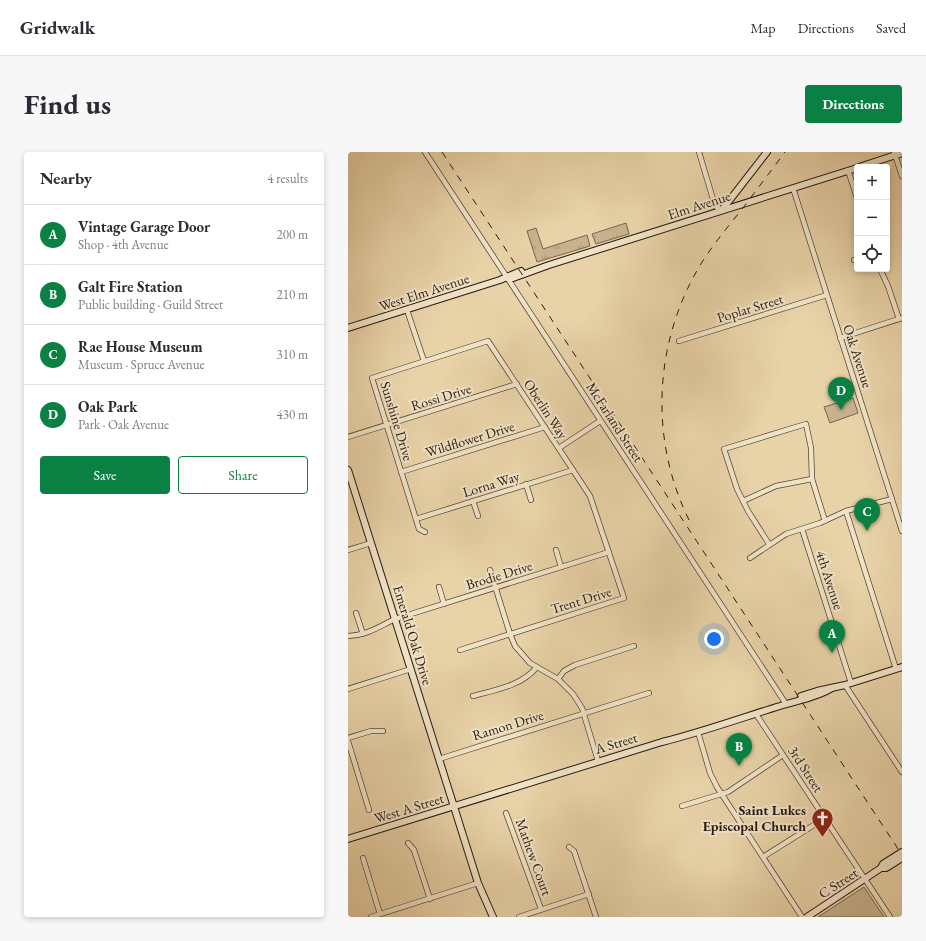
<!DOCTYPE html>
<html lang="en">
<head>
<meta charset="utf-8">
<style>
  :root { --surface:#fff; --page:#f7f7f7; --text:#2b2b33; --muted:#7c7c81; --line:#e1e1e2; --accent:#0b8043 }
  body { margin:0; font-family:"EB Garamond",serif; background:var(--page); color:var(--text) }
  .controls { position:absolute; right:12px; top:12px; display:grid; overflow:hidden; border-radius:4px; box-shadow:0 2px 6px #0003 }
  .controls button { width:36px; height:36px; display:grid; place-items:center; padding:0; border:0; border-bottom:1px solid var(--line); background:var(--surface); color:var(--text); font:20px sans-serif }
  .you { position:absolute; left:366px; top:487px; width:14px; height:14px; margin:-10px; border:3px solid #fff; border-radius:50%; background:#1a73e8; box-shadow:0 0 0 6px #1a73e833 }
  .badge { display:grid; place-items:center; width:26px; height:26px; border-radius:50%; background:var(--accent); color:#fff; font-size:13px; font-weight:700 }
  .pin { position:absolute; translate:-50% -33px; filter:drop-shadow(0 1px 2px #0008) }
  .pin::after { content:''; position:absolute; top:21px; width:14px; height:12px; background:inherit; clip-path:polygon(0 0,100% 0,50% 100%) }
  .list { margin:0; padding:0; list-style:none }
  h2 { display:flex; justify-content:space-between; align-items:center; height:52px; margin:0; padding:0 16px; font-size:17px }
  h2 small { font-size:13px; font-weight:400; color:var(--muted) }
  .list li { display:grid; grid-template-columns:26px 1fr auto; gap:12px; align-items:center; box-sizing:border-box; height:60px; padding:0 16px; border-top:1px solid var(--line) }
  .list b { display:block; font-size:15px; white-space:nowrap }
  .list p { margin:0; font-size:13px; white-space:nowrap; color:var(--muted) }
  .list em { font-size:13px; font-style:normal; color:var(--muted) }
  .actions { display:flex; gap:8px; padding:12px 16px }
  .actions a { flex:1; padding:9px 0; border:1px solid var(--accent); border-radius:4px; text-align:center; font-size:14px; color:var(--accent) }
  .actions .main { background:var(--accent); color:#fff }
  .icon { flex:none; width:22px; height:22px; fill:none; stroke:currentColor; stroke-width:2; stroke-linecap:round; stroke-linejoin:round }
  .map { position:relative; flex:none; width:554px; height:765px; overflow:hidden; border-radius:4px }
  header { display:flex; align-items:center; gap:24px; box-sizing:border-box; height:56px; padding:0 20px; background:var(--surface); border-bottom:1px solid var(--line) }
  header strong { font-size:19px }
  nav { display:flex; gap:22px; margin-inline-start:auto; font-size:14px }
  .intro { display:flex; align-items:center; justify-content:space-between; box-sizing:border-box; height:96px; padding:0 24px }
  h1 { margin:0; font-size:28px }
  .button { padding:10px 18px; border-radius:4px; background:var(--accent); color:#fff; font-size:14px; font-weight:700 }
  main { display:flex; gap:24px; padding:0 24px }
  aside { flex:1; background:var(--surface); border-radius:4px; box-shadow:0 2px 6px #0003 }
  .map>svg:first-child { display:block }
  .grass { fill:url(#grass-tufts); stroke:#77654e }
  .park { fill:#c7b28d; stroke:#77654e }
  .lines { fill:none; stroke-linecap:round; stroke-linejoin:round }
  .street-casing { stroke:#574635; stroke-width:6 }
  .secondary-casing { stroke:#27180f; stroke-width:8 }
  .street { stroke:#f0e2c6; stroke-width:4.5 }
  .secondary { stroke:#f0e2c6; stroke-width:6 }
  .rail { stroke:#27180f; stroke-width:1; stroke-dasharray:7 7; stroke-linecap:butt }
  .labels { text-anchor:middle; stroke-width:4; stroke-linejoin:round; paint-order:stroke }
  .street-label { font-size:14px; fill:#27180f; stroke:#f0e2c6 }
  .poi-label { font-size:14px; font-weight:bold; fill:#27180f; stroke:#f0e2c6; text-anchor:end }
</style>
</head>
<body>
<header>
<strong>Gridwalk</strong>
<nav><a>Map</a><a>Directions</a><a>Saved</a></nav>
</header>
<div class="intro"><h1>Find us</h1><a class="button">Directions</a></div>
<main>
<aside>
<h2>Nearby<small>4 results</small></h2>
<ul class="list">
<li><span class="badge">A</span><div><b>Vintage Garage Door</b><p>Shop · 4th Avenue</p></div><em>200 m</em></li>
<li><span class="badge">B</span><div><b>Galt Fire Station</b><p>Public building · Guild Street</p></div><em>210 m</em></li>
<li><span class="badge">C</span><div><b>Rae House Museum</b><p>Museum · Spruce Avenue</p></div><em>310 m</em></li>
<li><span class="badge">D</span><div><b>Oak Park</b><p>Park · Oak Avenue</p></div><em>430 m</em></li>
</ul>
<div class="actions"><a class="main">Save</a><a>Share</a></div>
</aside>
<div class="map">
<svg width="554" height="765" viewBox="0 0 554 765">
  <defs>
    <pattern id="grass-tufts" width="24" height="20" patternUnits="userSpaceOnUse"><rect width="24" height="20" fill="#c7b28d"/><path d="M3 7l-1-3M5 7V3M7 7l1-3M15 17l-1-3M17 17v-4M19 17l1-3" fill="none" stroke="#ab9878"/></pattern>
  </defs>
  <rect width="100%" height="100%" fill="#e8d2a7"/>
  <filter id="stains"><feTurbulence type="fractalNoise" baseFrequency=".005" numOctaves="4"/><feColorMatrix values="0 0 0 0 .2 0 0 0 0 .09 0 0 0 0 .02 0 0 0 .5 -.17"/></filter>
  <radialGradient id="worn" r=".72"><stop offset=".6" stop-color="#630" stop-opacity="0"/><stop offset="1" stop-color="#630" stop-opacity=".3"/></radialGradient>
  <!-- grass -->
  <g class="grass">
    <polygon points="278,71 281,82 248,92 244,82"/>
    <polygon points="188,76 195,97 239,83 242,94 189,110 179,79"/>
  </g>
  <!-- park -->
  <g class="park">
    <polygon points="505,246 510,261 482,271 476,255"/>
    <polygon points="516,735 536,765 470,765"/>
  </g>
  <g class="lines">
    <defs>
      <g id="street">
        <polyline points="77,0 438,552"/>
        <polyline points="351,0 367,54 374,58"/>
        <polyline points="546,0 554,24"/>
        <polyline points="500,18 509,46"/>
        <polyline points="445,36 554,379"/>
        <polyline points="506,108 509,108"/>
        <polyline points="532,117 540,134 551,167"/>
        <polyline points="59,158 76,209"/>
        <polyline points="492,186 554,166"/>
        <polyline points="331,189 479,143"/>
        <polyline points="0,285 169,232"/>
        <polyline points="211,296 252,269"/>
        <polyline points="53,320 197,275"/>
        <polyline points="178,332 183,348"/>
        <polyline points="125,349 130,364"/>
        <polyline points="395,349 428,334 464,327"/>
        <polyline points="498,359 548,517"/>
        <polyline points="68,367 225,318"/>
        <polyline points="454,377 503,531"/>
        <polyline points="77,380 71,377 24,226 140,189 242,344 276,446 112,498"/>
        <polyline points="421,392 400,359 389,337 376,297 458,272 463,296 464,327 477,369"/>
        <polyline points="0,398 23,391"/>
        <polyline points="208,398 213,415"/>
        <polyline points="402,406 438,382 472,371 498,359 544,347"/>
        <polyline points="142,418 162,482 167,494 182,511 210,527 225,542 234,556 250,609"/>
        <polyline points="91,435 96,452"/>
        <polyline points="8,461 15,482"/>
        <path d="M0,484C20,483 30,475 47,467L261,400"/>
        <polyline points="210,527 216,519 227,513 286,494"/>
        <polyline points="497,533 554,620"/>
        <polyline points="0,537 63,517"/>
        <path d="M125,544C147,538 173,534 188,516"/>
        <polyline points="408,562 542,765"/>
        <polyline points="350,580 362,621 369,635 454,765"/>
        <polyline points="0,586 23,579 35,579"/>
        <polyline points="0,589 21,658"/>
        <polyline points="91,607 301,541"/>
        <polyline points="334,654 380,640 435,603"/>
        <polyline points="158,661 193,757"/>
        <polyline points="60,691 66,698 82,747"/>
        <polyline points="221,695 226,699 248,765"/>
        <polyline points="415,705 477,666"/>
        <polyline points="15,706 32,762"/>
        <polyline points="23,765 130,731"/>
        <polyline points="171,765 241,742"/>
      </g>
      <g id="secondary">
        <polyline points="511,15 554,1"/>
        <polyline points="374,58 419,0"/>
        <polyline points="159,126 165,126 201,113 509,16"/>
        <path d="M0,176L152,128C159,125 165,122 173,119"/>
        <polyline points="0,318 130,731 145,765"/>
        <polyline points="453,544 469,539 497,533 554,515"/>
        <path d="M0,687L314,590C354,580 393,566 432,554C450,548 468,546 484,536"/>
        <polyline points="533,716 538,716 554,706"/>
        <polyline points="459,765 533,716 535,712 554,700"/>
      </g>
    </defs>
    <!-- street casing -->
    <use href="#street" class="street-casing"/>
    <!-- secondary casing -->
    <use href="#secondary" class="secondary-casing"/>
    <!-- street -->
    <use href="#street" class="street"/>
    <!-- secondary -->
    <use href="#secondary" class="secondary"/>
    <!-- rail -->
    <g class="rail">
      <polyline points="94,0 554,703"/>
      <path d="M341,368C300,285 306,185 356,107C368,89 382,72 395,56C409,37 423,19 437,0"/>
    </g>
  </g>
  <!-- icons -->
  <defs>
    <symbol id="church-pin" viewBox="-11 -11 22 30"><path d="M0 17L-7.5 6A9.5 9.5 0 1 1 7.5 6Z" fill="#8f2418" stroke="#f0e2c6"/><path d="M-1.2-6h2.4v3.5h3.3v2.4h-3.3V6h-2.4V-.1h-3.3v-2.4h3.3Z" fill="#fff"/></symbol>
  </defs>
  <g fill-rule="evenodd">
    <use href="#church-pin" x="462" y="654" width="25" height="34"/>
  </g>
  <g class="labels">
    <!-- street labels -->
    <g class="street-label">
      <text transform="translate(351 53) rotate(-18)" y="5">Elm Avenue</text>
      <text transform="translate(76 140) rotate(-18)" y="5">West Elm Avenue</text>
      <text transform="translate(402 156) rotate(-17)" y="5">Poplar Street</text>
      <text transform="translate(510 204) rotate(72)" y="5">Oak Avenue</text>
      <text transform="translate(93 245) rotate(-17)" y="5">Rossi Drive</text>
      <text transform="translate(198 257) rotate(57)" y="5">Oberlin Way</text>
      <text transform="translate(49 269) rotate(73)" y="5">Sunshine Drive</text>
      <text transform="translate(267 270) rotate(57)" y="5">McFarland Street</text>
      <text transform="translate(122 287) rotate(-17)" y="5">Wildflower Drive</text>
      <text transform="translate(143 332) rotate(-17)" y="5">Lorna Way</text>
      <text transform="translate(151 423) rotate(-17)" y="5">Brodie Drive</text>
      <text transform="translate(482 428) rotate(72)" y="5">4th Avenue</text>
      <text transform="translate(233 448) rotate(-17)" y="5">Trent Drive</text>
      <text transform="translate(65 483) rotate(73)" y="5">Emerald Oak Drive</text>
      <text transform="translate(160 573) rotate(-17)" y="5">Ramon Drive</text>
      <text transform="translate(268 591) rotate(-17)" y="5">A Street</text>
      <text transform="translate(458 617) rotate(57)" y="5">3rd Street</text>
      <text transform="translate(61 656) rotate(-17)" y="5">West A Street</text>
      <text transform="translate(186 705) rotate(70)" y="5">Mathew Court</text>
      <text transform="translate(490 731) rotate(-33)" y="5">C Street</text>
    </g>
    <!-- poi labels -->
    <g class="poi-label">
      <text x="458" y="663">Saint Lukes<tspan x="458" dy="16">Episcopal Church</tspan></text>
    </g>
  </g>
  <rect width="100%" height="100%" filter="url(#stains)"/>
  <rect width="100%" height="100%" fill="url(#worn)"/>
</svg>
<div class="controls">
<button>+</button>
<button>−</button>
<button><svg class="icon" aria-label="locate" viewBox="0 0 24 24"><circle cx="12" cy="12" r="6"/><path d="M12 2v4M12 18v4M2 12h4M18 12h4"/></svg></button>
</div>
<div class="you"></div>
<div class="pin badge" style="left:484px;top:501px">A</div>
<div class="pin badge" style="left:391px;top:614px">B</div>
<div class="pin badge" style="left:519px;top:379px">C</div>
<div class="pin badge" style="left:493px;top:258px">D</div>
</div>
</main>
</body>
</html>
